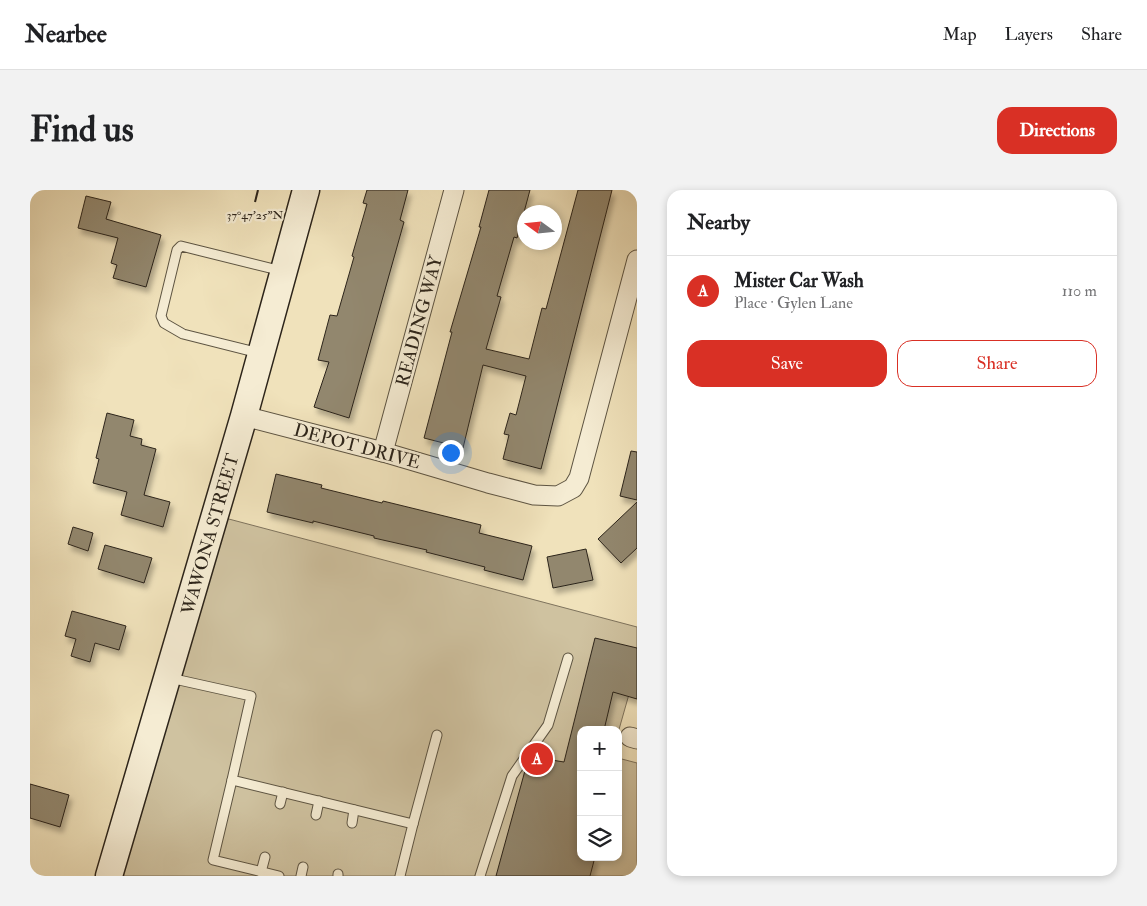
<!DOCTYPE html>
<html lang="en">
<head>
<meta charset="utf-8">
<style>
  :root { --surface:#fff; --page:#f2f2f2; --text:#202124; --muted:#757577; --line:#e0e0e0; --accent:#d93025 }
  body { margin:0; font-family:"IM FELL Double Pica",serif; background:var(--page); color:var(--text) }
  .controls { position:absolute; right:15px; bottom:15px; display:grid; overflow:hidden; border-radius:10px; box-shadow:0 2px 8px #0003 }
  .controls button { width:45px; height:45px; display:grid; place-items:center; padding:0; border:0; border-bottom:1px solid var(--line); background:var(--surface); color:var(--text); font:25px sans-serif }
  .compass { position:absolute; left:487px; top:15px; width:45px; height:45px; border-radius:50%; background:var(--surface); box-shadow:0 2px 8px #0003; rotate:285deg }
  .you { position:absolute; left:420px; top:262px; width:18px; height:18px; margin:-12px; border:4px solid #fff; border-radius:50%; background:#1a73e8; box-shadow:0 0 0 8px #1a73e833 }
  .badge { display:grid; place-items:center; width:32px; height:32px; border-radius:50%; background:var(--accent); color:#fff; font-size:16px; font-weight:700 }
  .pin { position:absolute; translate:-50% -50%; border:2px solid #fff; box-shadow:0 1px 5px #0006 }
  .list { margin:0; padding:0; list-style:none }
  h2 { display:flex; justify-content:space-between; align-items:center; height:65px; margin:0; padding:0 20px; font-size:21px }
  h2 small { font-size:16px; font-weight:400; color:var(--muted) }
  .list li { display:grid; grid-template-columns:32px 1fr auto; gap:15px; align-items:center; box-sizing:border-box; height:70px; padding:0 20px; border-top:1px solid var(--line) }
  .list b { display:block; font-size:19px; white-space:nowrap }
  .list p { margin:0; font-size:16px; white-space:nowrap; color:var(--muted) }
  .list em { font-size:16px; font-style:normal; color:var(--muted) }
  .actions { display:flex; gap:10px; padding:15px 20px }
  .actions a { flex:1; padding:11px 0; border:1px solid var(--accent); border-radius:15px; text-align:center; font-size:18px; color:var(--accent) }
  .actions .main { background:var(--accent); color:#fff }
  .icon { flex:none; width:28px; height:28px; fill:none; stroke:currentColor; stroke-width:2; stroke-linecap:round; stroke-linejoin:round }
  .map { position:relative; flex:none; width:607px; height:686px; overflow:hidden; border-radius:15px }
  header { display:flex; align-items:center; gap:30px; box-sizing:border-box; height:70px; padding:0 25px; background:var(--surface); border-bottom:1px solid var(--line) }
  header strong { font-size:24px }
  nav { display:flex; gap:28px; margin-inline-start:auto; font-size:18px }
  .intro { display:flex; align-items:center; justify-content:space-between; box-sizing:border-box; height:120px; padding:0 30px }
  h1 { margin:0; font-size:35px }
  .button { padding:12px 22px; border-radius:15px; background:var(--accent); color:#fff; font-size:18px; font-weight:700 }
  main { display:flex; gap:30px; padding:0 30px }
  aside { flex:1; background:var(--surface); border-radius:15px; box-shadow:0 2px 8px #0003 }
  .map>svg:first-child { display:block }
  .green { fill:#cfc2a0; stroke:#7e735d }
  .building { fill:#92876e; stroke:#2c241a; filter:url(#shadow) }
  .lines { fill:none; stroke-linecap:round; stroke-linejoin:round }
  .lane-casing { stroke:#5d5442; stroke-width:11 }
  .street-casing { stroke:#5d5442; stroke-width:21 }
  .secondary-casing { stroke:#2c241a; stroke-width:29 }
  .lane { stroke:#f5ecd3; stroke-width:9 }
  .street { stroke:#f5ecd3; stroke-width:19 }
  .secondary { stroke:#f5ecd3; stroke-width:26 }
  .ticks { fill:none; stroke:#2c241a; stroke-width:2 }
  .labels { text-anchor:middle; stroke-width:4.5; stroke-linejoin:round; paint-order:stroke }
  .street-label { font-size:18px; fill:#2c241a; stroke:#f5ecd3 }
  .ticks-label { font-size:12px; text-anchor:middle; fill:#2c241a; stroke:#f5ecd3; stroke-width:4.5; stroke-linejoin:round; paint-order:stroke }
</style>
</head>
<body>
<header>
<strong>Nearbee</strong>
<nav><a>Map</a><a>Layers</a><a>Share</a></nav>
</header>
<div class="intro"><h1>Find us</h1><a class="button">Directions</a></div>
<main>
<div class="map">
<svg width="607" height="686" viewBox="0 0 607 686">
  <defs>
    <filter id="shadow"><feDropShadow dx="3" dy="5.5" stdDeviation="2.5" flood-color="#0004"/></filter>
  </defs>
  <rect width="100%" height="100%" fill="#f0e2bb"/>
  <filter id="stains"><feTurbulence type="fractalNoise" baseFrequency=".004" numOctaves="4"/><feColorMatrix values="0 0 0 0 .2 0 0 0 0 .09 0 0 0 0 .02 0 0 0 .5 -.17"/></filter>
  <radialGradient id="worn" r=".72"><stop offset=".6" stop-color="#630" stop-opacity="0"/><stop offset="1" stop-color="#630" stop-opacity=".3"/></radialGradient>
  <!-- green -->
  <polygon class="green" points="195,328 607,437 607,476 588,543 588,540 551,540 551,667 588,667 588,568 607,573 607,686 92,686"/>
  <!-- building -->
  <g class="building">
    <polygon points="337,0 378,0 370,30 374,32 319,228 284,217 299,172 288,170 300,125 307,126 324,67 322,66 337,14 333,13"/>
    <polygon points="459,0 500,0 487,48 484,47 467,106 471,107 456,159 499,169 512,118 516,119 548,0 582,0 511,279 473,269 479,245 474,244 480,223 486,225 496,186 453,175 433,258 394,248 422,142 420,142 451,37 449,37"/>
    <polygon points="56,6 81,12 76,29 131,45 116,97 83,88 87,75 81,73 88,48 48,38"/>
    <polygon points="77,223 104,230 100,246 112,249 111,255 126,259 114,305 140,312 133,337 91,325 97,302 63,293 69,269 66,268"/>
    <polygon points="601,261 607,262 607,310 590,306"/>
    <polygon points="246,284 292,295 291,298 352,313 353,311 451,335 449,343 502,356 493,390 454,380 455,377 396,362 397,360 344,348 344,346 283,331 283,333 237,322"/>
    <polygon points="607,312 607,358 591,373 568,349"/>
    <polygon points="43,337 63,343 58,361 38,354"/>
    <polygon points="75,355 122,368 114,393 68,379"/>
    <polygon points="556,359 563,390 523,398 517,367"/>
    <polygon points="42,421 96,436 89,460 65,453 60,472 41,466 46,449 35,446"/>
    <polygon points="565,448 607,458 607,509 583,502 574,540 551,540 551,667 565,667 560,686 466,686 496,577 503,567 534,572"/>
    <polygon points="0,594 39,605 30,637 0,628"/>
  </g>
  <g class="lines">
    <defs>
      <g id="lane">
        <polyline points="229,163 153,144 134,133 131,126 147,60 151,56 252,81"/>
        <polyline points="140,488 221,506 202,590 383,634 370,686"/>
        <polyline points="202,590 183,670 249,686"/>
        <polyline points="250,614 253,602"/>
        <polyline points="286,625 289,611"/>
        <polyline points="322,633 324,620"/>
        <polyline points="383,634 407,545"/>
        <polyline points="231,682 235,667"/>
        <polyline points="271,686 273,677"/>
        <polyline points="308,686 308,684"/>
        <polyline points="450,686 482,586 518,535 538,468"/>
      </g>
      <g id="street">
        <polyline points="214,226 353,262 458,293 504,305 528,306 543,298 549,288 607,70"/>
        <polyline points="353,262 424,0"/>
        <polyline points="600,547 607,549"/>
      </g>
      <polyline id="secondary" points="79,686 214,226 276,0"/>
    </defs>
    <!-- lane casing -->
    <use href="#lane" class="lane-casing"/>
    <!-- street casing -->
    <use href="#street" class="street-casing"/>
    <!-- secondary casing -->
    <use href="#secondary" class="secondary-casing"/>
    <!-- lane -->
    <use href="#lane" class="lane"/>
    <!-- street -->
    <use href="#street" class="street"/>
    <!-- secondary -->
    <use href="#secondary" class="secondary"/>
  </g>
  <!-- ticks -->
  <path class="ticks" d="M225,12L228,0"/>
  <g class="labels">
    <!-- street labels -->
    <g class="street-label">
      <text transform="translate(389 131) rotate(-75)" y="6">READING WAY</text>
      <text transform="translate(327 256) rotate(15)" y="6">DEPOT DRIVE</text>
      <text transform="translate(180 344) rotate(-74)" y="6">WAWONA STREET</text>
    </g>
  </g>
  <g class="ticks-label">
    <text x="225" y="29">37°47'25"N</text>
  </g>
  <rect width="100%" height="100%" filter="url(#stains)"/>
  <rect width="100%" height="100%" fill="url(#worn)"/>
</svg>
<div class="controls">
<button>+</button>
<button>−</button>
<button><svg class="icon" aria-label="layers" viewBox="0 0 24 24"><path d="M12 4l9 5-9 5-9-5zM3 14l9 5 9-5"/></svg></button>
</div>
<svg class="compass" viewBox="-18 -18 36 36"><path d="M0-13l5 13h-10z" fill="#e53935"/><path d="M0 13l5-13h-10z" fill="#757577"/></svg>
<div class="you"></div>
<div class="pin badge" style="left:507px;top:569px">A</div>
</div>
<aside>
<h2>Nearby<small></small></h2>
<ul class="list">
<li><span class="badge">A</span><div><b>Mister Car Wash</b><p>Place · Gylen Lane</p></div><em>110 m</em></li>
</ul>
<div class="actions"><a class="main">Save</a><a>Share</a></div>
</aside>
</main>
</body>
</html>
